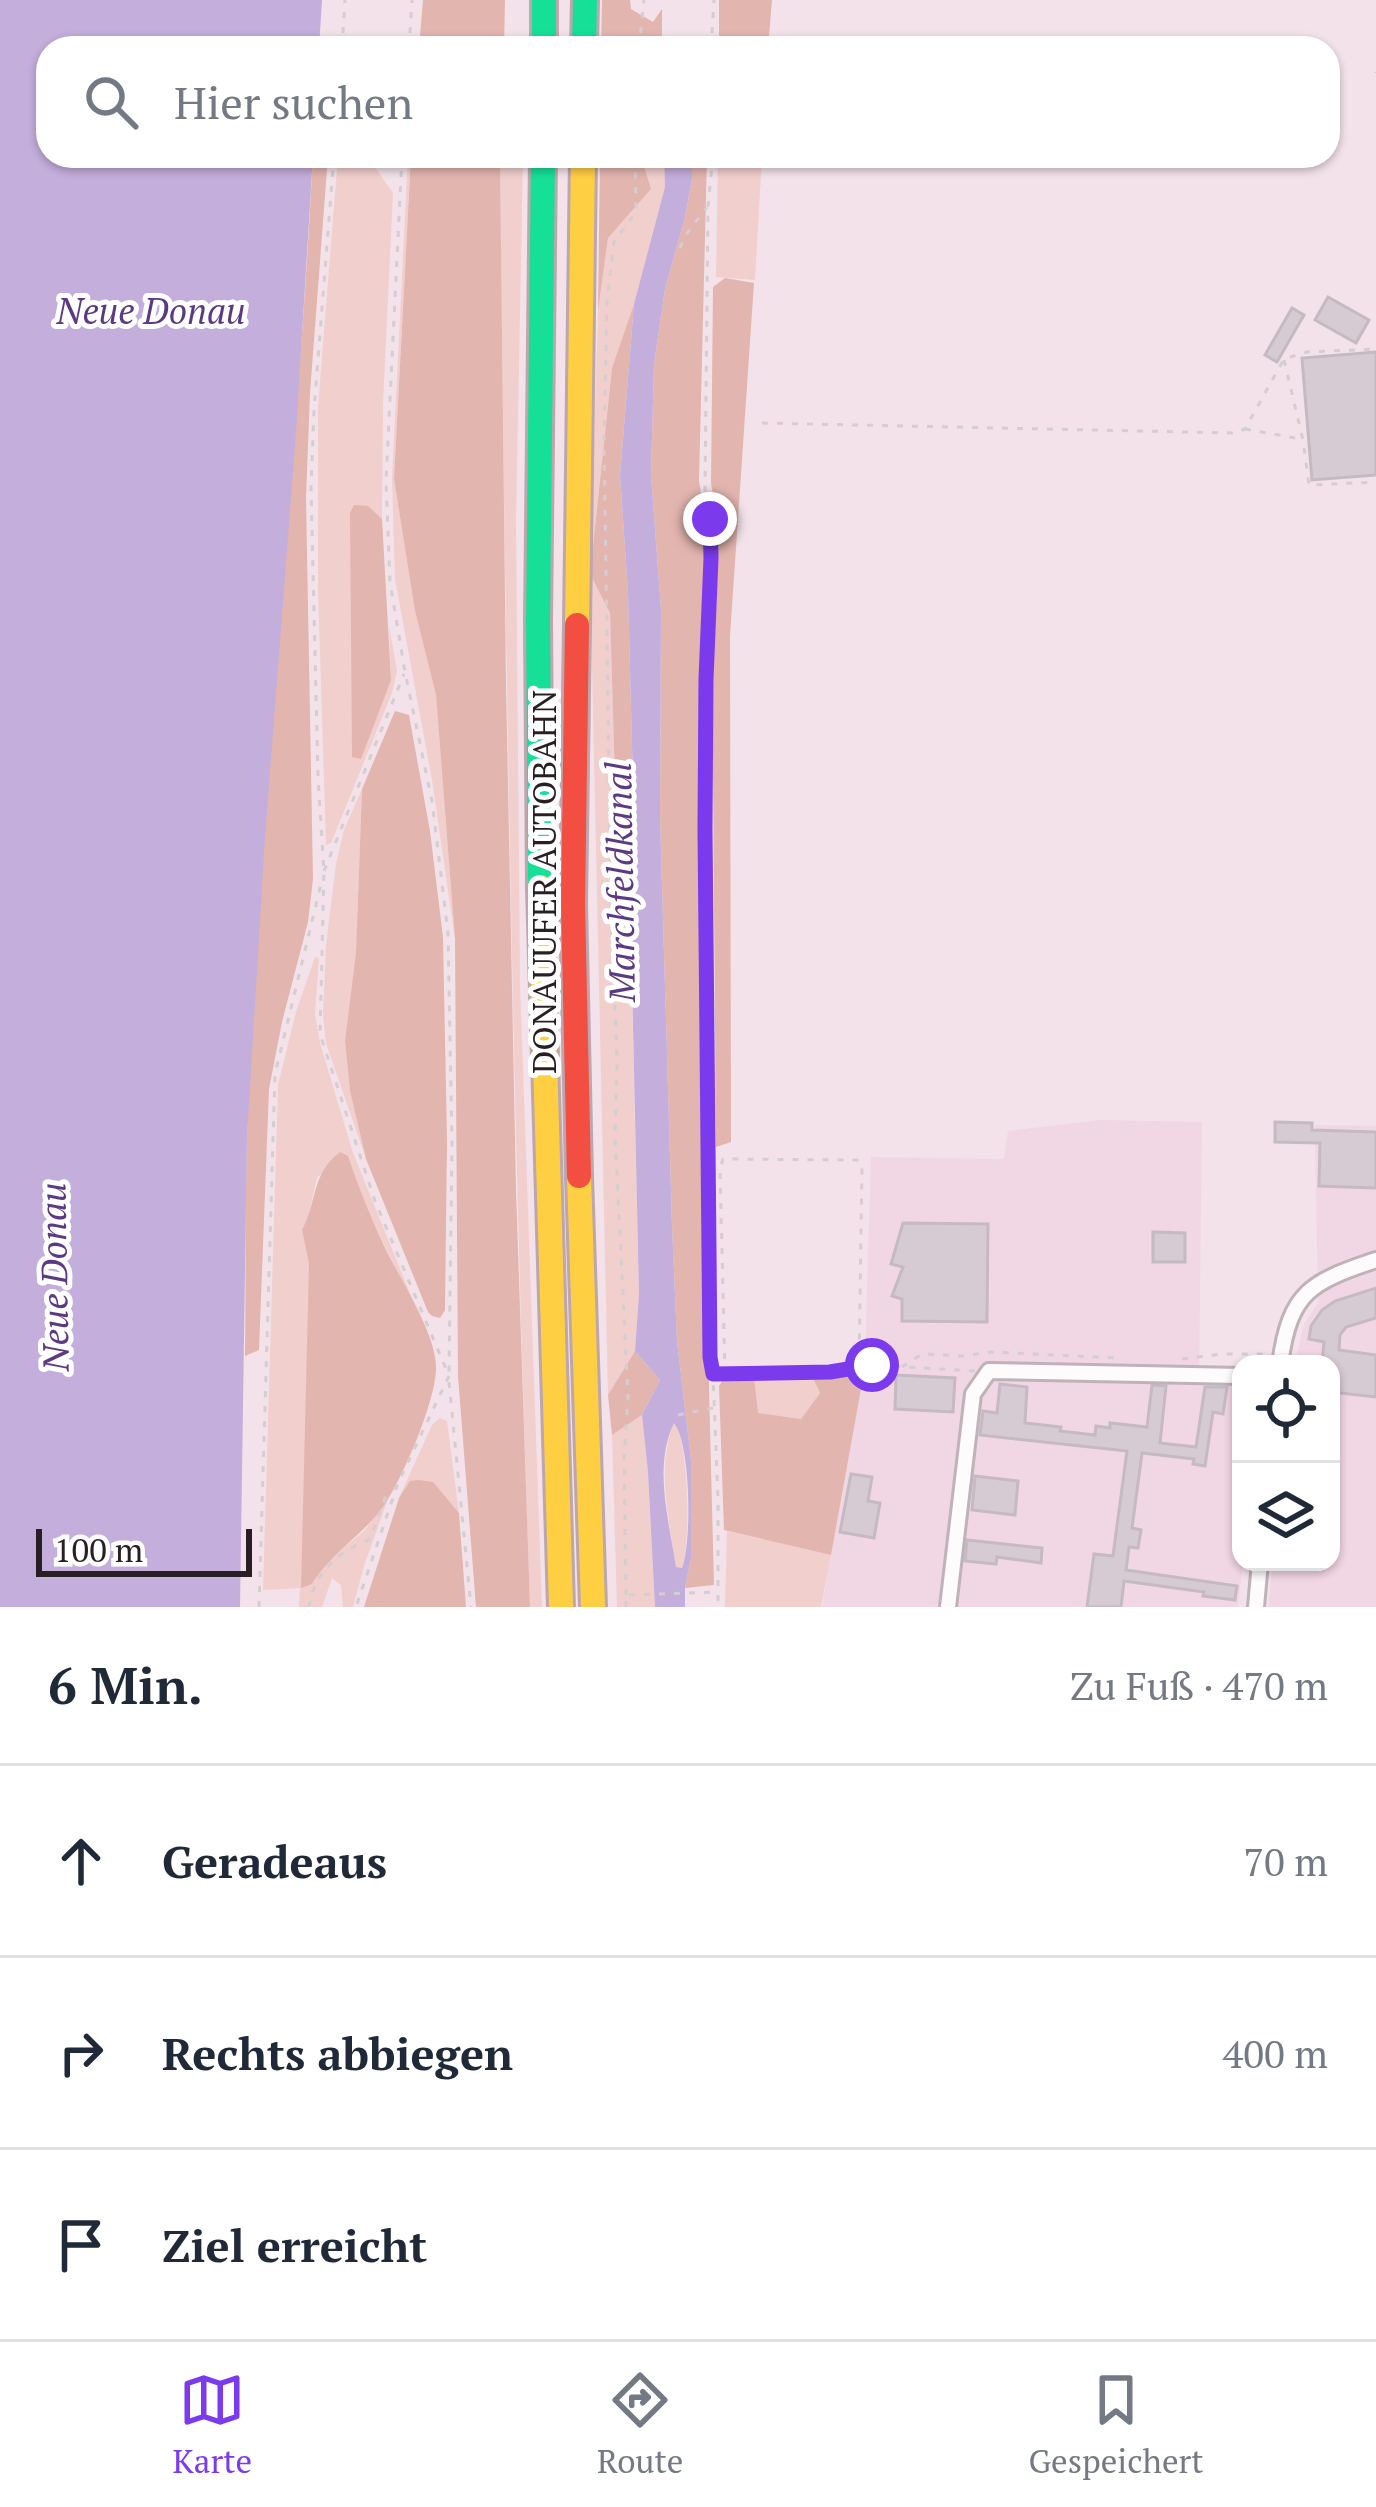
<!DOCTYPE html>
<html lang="de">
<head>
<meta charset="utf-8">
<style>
  :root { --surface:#fff; --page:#f6f6f7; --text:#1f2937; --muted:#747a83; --line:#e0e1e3; --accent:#7c3aed }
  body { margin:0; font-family:"PT Serif",serif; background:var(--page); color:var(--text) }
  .controls { position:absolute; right:36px; bottom:36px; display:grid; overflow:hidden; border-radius:24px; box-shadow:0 3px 9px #0004 }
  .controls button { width:108px; height:108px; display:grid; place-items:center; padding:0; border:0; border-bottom:3px solid var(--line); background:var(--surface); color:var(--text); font:60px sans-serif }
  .scale { position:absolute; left:36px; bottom:30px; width:216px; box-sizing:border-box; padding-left:12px; border:6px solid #281e23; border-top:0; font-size:33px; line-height:42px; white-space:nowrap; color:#281e23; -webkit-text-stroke:9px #fff; paint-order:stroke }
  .stop { position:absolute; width:36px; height:36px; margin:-27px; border:9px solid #7c3aed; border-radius:50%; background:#fff }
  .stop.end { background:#7c3aed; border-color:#fff; box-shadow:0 3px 12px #0008 }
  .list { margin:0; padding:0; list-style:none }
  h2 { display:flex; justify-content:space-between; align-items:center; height:156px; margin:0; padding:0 48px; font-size:51px }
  h2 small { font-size:39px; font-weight:400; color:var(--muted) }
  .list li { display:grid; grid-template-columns:78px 1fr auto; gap:36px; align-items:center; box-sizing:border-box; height:192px; padding:0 48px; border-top:3px solid var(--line) }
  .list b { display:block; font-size:45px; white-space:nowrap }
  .list em { font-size:39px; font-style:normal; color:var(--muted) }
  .icon { flex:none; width:66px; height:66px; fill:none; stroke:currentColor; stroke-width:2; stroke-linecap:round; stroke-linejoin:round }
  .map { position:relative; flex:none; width:1376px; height:1607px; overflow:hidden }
  .search { position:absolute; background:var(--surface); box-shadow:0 3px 9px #0004; left:36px; right:36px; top:36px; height:132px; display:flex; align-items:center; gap:30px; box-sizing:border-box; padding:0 42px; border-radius:36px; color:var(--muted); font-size:45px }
  .sheet { height:732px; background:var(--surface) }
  nav { display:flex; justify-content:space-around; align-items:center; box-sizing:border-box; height:168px; border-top:3px solid var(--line); background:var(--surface); font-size:33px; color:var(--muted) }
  nav a { display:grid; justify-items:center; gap:6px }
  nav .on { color:var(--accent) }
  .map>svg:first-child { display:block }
  .built { fill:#f1d6e3 }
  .green { fill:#f1cfcd }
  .forest { fill:#e3b5af }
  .water { fill:#c4aedb; fill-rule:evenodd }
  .building { fill:#d7cbd3; stroke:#c6bac2; stroke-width:3 }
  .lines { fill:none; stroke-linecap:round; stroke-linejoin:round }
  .street-casing { stroke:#bfb2b8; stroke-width:20 }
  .fast-casing { stroke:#bda6ac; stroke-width:30 }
  .slow-casing { stroke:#bda6ac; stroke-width:30 }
  .jam-casing { stroke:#bda6ac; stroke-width:30 }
  .path { stroke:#d4ced0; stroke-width:3; stroke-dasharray:6 9; stroke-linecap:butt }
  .street { stroke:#fdfbfc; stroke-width:14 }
  .fast { stroke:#16e098; stroke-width:24 }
  .slow { stroke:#ffcf43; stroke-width:24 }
  .jam { stroke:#f24e42; stroke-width:24 }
  .route { stroke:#7c3aed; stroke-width:15 }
  .labels { text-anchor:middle; stroke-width:10; stroke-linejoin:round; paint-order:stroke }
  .street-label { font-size:33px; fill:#281e23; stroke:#fff }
  .water-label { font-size:36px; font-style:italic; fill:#5c3a83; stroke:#fff }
</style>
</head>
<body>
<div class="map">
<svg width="1376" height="1607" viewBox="0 0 1376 1607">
  <rect width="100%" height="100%" fill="#f3e2ea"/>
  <!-- built -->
  <g class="built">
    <polygon points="1101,1120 1202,1122 1199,1379 1241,1383 1243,1562 1238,1607 822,1607 865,1356 871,1157 1004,1159 1008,1131"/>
    <polygon points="1315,1125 1376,1126 1376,1607 1268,1607 1273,1562 1331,1562 1331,1364 1295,1364 1304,1324 1318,1303"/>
  </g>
  <!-- green -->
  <g class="green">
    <polygon points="338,156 372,156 372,163 393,193 383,404 382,519 367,506 391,680 389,625 397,671 392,693 331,843 326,845 318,588 318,407"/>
    <polygon points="408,156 411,156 394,479 415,611 436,695 455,939 432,780 395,579 392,478"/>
    <path d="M500,156H523L516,520L520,983L542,1607H530C513,1123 505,640 500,156Z"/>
    <polygon points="641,156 649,156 654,168 657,156 664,156 665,187 634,304 612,368 590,574 610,613 619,914 630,913 639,1295 635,1351 608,1395 590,574 598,311 608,238 651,189"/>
    <polygon points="718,156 762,156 755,280 716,277"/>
    <polygon points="362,789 356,952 345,1041 350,1091 366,1159 326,1043 323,1016 326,945 336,864 344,830"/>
    <polygon points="315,957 319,958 315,1014 320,1043 353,1153 416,1308 370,1217 348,1157 317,1177 308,1219 302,1230 309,1264 312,1584 325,1563 364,1531 388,1499 364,1566 353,1607 343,1607 341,1585 332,1578 322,1607 299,1607 300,1588 263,1590 278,1085 296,1012"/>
    <polygon points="812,1376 820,1393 801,1419 757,1413 754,1377"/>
    <polygon points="642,1415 648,1472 655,1607 617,1607 612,1435"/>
    <polygon points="440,1418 447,1421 459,1513 432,1482 399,1498 432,1425"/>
    <path d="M674,1422C689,1444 691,1541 682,1568L676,1567C669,1518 656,1470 674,1422Z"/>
    <polygon points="727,1531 831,1555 821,1607 725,1607"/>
  </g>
  <!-- forest -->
  <g class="forest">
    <polygon points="423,0 505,0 504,48 419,48"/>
    <polygon points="602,0 630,0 631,9 653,22 662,9 662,48 601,48"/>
    <polygon points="719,0 772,0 768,48 719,48"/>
    <path d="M313,156H328L310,393L306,498L313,879L308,922L282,1022L269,1089L259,1350L245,1356C246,1283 245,1210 247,1137C259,810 296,483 313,156Z"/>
    <polygon points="411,156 500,156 506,685 516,1190 530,1607 476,1607 458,1376 455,939 436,695 415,611 394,479"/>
    <polygon points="600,156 641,156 651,189 608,238 598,311"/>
    <path d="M692,156H707L699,481L705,518C695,873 705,1230 714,1585L685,1588L691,1558V1460L677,1341L672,1225L660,817L661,609L651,475L654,364L665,289L685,217L692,179Z"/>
    <polygon points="725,278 754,283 730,636 731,1142 716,1147 712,647 716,513 711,483 713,287"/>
    <polygon points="634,304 620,475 628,592 633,783 630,913 619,915 610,613 590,574 612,368"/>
    <polygon points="354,505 368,506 382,519 391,680 361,759 352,757 350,513"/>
    <polygon points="395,711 409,715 430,831 443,937 447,1140 445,1310 440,1318 432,1316 428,1312 366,1159 350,1091 345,1041 356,952 362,789"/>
    <path d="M340,1152L348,1156C359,1188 371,1219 386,1250C401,1280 436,1334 436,1367C437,1398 403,1478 385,1504C362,1537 332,1551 312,1584L301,1588L309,1264L302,1230C318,1200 311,1174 340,1152Z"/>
    <polygon points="635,1351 660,1380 642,1415 612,1435 608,1395"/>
    <polygon points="864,1372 831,1555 724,1530 719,1386 724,1378 754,1377 758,1413 801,1419 820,1393 812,1376"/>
    <polygon points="418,1480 433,1482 459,1513 466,1607 364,1607 399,1498 410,1481"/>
  </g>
  <!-- water -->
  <g class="water">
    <polygon points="0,0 322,0 319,48 48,48 48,156 313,156 296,432 265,837 247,1137 240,1607 0,1607"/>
    <path d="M664,156H692V179L685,217L665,289L654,364L651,475L661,609L660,817L672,1225L677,1341L691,1460V1558L685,1588V1607H655L648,1472L642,1415L660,1380L635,1351L639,1294L632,982L633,783L628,592L620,475L634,304L665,187ZM674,1423C691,1445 692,1542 682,1568L676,1567C669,1520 653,1467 674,1423Z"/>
  </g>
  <!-- building -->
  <g class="building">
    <polygon points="1328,297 1369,320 1356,343 1315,320"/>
    <polygon points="1292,308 1304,315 1277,362 1265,355"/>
    <polygon points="1376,352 1376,475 1312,480 1302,358"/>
    <polygon points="1275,1122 1312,1123 1312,1130 1376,1132 1376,1188 1319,1186 1320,1143 1275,1142"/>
    <polygon points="903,1223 988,1224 987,1322 902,1321 902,1299 892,1296 903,1267 891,1264"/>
    <polygon points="1153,1232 1185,1233 1185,1262 1153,1262"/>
    <polygon points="1376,1288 1376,1318 1346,1327 1340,1335 1339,1350 1376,1355 1376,1397 1331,1392 1331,1364 1322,1364 1324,1342 1309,1339 1311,1326 1322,1310 1335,1301"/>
    <polygon points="896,1375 955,1378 953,1412 895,1409"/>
    <polygon points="1000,1384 1027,1387 1025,1423 1061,1427 1060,1431 1095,1435 1096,1426 1110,1428 1110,1423 1147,1427 1152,1385 1166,1386 1160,1443 1196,1447 1205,1387 1227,1387 1223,1414 1213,1412 1205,1466 1193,1464 1194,1459 1142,1453 1132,1528 1141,1530 1138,1548 1129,1547 1126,1570 1237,1586 1235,1600 1203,1596 1204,1592 1124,1581 1121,1607 1087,1607 1094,1554 1113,1556 1127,1451 980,1435 983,1411 997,1413"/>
    <polygon points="851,1474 872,1477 868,1501 880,1503 874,1538 840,1532"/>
    <polygon points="975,1476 1018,1481 1015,1515 972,1510"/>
    <polygon points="967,1540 1042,1548 1041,1563 997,1557 996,1564 965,1561"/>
  </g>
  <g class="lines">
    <defs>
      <g id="street">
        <path d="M1280,1364C1290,1291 1311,1282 1376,1260"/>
        <polyline points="948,1607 973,1394 989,1371 1241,1376"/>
        <polyline points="1256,1607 1260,1562"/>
      </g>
      <g id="fast">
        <polyline points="544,0 544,48"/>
        <polyline points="584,48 585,0"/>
        <polyline points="540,887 538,621 543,156"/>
      </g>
      <g id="slow">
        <polyline points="577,625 583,156"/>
        <polyline points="540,887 561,1607"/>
        <polyline points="579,1176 593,1607"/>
      </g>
      <polyline id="jam" points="577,625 573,904 579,1176"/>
    </defs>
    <!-- street casing -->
    <use href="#street" class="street-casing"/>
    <!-- fast casing -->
    <use href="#fast" class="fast-casing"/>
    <!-- slow casing -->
    <use href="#slow" class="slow-casing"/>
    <!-- jam casing -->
    <use href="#jam" class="jam-casing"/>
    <!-- path -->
    <g class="path">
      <polyline points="342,48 345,0"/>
      <polyline points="409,48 412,0"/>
      <polyline points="639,48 644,0"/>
      <polyline points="711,48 714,0"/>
      <polyline points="1376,72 1376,73"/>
      <polyline points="334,156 314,410 311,488 318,777 324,872 320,1034 375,1201 449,1376 398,1483 356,1607"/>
      <polyline points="402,156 386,481 390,582 405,672 432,801 448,933 452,1144 449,1372"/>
      <polyline points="713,156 708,206 705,488 711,558 705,754 710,1357 713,1374 718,1499 718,1607"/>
      <polyline points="680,248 685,236 707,207"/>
      <polyline points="1284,360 1303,440 1309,485 1376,482"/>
      <polyline points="762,423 1235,433 1245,429 1284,359 1307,352 1376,349"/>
      <polyline points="1245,429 1301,439"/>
      <polyline points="324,871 404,674"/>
      <polyline points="1182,1359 1221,1354 1268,1354"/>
      <polyline points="902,1367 922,1354 963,1356 991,1352 1118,1358"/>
      <polyline points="715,1374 830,1372 872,1365 975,1371"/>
      <polyline points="725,1374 720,1169 723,1159 857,1160 862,1165 859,1367"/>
      <polyline points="449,1382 471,1607"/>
      <polyline points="678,1415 713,1408"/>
      <polyline points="626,1595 624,1460 628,1396 615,1137 617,1059 611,906 604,442 607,300 614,242 636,212 635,156"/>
      <polyline points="259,1607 275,1074 322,880"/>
      <path d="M309,1607C315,1571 337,1553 370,1539L385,1498L394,1493"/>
      <polyline points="626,1607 626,1595 716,1592"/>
    </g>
    <!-- street -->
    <use href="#street" class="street"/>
    <!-- fast -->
    <use href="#fast" class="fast"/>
    <!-- slow -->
    <use href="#slow" class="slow"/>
    <!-- jam -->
    <use href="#jam" class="jam"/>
  </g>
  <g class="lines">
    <!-- route -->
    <polyline class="route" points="710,519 711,558 706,679 705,829 710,1357 713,1374 830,1372 872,1365"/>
  </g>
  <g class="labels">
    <!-- street labels -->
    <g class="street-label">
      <text transform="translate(544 882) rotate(-90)" y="12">DONAUUFER AUTOBAHN</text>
    </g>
    <!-- water labels -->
    <g class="water-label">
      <text x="151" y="324">Neue Donau</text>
      <text transform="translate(620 882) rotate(-91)" y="13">Marchfeldkanal</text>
      <text transform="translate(54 1277) rotate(-91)" y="13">Neue Donau</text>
    </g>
  </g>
</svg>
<div class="controls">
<button><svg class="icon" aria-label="locate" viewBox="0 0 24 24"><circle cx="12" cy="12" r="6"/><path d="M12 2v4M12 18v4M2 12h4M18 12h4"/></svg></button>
<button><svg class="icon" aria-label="layers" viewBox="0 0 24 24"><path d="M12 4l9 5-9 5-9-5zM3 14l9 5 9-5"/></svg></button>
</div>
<div class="scale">100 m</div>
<div class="stop" style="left:872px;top:1365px"></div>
<div class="stop end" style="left:710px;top:519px"></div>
<div class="search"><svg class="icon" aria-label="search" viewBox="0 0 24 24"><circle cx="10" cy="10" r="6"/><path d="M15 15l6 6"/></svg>Hier suchen</div>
</div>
<section class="sheet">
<h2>6 Min.<small>Zu Fuß · 470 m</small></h2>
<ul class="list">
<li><svg class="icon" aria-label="ahead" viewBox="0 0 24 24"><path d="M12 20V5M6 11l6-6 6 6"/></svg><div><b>Geradeaus</b></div><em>70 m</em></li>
<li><svg class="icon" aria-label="right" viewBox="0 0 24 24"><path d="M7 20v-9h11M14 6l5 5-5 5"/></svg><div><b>Rechts abbiegen</b></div><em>400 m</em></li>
<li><svg class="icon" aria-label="arrive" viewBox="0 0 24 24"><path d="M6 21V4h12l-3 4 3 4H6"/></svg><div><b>Ziel erreicht</b></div></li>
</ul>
</section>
<nav>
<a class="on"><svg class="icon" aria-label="map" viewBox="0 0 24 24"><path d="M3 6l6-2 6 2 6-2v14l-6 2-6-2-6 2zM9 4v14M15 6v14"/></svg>Karte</a>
<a><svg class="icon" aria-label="directions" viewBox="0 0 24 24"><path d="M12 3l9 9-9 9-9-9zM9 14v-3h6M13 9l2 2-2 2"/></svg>Route</a>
<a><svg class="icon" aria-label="saved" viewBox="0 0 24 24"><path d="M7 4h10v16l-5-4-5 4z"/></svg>Gespeichert</a>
</nav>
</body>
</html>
